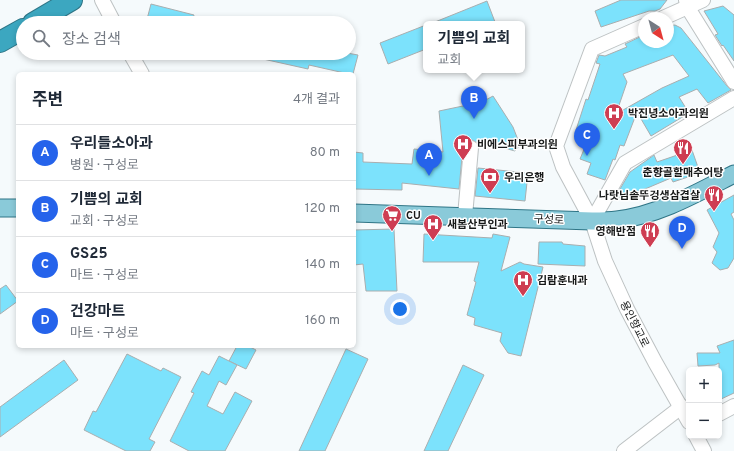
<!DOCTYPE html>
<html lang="ko">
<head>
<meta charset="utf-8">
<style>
  :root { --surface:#fff; --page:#f6f6f7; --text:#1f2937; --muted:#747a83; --line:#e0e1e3; --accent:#2563eb }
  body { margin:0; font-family:Overpass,"Noto Sans KR",sans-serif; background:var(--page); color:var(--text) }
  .controls { position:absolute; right:12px; bottom:12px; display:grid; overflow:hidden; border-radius:6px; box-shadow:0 2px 6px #0003 }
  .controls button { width:36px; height:36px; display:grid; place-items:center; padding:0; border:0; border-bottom:1px solid var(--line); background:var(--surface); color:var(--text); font:20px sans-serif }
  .compass { position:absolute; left:638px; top:12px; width:36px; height:36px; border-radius:50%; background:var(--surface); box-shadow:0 2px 6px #0003; rotate:144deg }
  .you { position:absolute; left:400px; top:309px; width:14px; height:14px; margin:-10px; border:3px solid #fff; border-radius:50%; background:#1a73e8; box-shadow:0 0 0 6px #1a73e833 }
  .badge { display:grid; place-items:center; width:26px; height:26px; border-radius:50%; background:var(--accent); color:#fff; font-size:13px; font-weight:700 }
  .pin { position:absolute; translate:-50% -33px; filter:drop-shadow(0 1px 2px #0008) }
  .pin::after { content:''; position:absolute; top:21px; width:14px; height:12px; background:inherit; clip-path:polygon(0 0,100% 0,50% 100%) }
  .popup { position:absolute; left:423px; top:21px; width:102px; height:52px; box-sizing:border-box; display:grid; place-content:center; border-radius:6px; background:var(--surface); filter:drop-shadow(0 1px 3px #0005); font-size:13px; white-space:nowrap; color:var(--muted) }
  .popup b { font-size:15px; color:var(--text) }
  .popup::after { content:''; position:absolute; left:50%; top:100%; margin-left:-8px; border:8px solid transparent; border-top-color:var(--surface) }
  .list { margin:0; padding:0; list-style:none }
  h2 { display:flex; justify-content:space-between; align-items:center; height:52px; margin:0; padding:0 16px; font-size:17px }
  h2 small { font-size:13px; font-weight:400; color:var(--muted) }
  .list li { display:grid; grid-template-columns:26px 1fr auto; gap:12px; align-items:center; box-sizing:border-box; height:56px; padding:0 16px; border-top:1px solid var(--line) }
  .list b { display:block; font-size:15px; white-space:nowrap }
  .list p { margin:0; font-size:13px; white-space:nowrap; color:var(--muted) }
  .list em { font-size:13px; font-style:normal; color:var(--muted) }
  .icon { flex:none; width:22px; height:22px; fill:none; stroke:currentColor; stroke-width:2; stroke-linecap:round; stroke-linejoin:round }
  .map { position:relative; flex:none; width:734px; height:451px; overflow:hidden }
  .search { position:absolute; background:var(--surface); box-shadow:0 2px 6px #0003; left:16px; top:16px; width:340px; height:44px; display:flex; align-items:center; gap:10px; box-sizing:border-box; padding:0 14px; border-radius:22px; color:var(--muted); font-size:15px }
  .panel { position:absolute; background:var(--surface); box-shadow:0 2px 6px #0003; left:16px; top:72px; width:340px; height:276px; border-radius:6px }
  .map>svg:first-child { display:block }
  .building { fill:#7ce2fc; stroke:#a9aeaf; fill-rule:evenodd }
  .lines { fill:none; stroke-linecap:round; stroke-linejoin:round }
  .minor-casing { stroke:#bdc2c3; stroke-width:16 }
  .major-casing { stroke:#2f7586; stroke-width:19 }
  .highway-casing { stroke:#2f7586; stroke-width:22 }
  .minor { stroke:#fff; stroke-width:14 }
  .major { stroke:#8acad9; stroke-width:17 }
  .highway { stroke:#3ca7c0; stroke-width:20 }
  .labels { text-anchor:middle; stroke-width:3; stroke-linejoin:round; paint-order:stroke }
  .poi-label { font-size:11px; font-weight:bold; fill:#171919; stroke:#fff; text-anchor:start }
  .street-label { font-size:11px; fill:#171919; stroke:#fff }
</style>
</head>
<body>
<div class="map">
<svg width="734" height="451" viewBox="0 0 734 451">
  <rect width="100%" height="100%" fill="#f5fafc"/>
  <!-- building -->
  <g class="building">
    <polygon points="621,0 667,0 660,9 655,11 649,11 601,27 595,11"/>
    <polygon points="487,1 495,22 489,24 430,24"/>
    <polygon points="151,4 194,15 192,23 146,23"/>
    <polygon points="723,6 734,15 734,61 723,45 722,46 715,35 718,34 704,11"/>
    <polygon points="426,25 426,49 388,64 380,43"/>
    <path d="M675,25L681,28L727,86L731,90L708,103L697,89L679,97L689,113L651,136L637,112L624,146L620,145L615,160L613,159L605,180L587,174L591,163L580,159L590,135L576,130L586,99L588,100L600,64L596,63L599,55L605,56L627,47L625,44L644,35V42H668V26ZM673,55L689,76L662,88L616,114L627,82L623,74Z"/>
    <polygon points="254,53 347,53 358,55 353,74 349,74 309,65 308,69 254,57"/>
    <polygon points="493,96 513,127 520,145 515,151 497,146 479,144 472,140 467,140 464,143 463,147 459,189 402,183 402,190 354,189 354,152 363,153 363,162 412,164 414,149 443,152 439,111 482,102"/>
    <polygon points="692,150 700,173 673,182 671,178 645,189 614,199 630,172 647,160 654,155 657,162"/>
    <polygon points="478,168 528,173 525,201 475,196"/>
    <polygon points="734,195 734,212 731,214 734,220 734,258 728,268 720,270 712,263 717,252 713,247 719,233 707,210"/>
    <polygon points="394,229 397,291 366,291 363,264 354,265 354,230"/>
    <polygon points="424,234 492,238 493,234 510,237 501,271 520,262 524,264 543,267 521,356 508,353 500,341 502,333 474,325 475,318 467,315 476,282 474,281 479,262 423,262"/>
    <polygon points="539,242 562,242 563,244 585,246 585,266 538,264"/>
    <polygon points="6,285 18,301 0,314 0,289"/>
    <polygon points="734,340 734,393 719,400 719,363 715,365 698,366 697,353 720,353 717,346"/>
    <polygon points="237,346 248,346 256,350 246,369 229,361"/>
    <polygon points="346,349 368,359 353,391 325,451 299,451"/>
    <polygon points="127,354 161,371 163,368 181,377 149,439 155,442 150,451 126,451 84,430 93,411 96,412"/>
    <polygon points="219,356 237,365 226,385 219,381 207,406 223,414 235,392 252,401 225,451 189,451 170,441 194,393 191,392 202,371 209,375"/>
    <polygon points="64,360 78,380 0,437 0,407"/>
    <polygon points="463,365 484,375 448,451 424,451"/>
  </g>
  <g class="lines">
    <defs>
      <g id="minor">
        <polyline points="102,0 114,23"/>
        <polyline points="686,0 688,8 734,82"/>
        <polyline points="663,18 703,0"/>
        <polyline points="644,26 592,49 556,146 563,167 592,221 605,261 627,309 655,362 689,422"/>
        <polyline points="130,53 142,74"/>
        <polyline points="465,216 471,148"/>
        <polyline points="592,221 625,163 734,98"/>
        <polyline points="719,414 734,406"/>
        <polyline points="696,436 704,451"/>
        <polyline points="624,451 676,411 681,406"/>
      </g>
      <g id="major">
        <polyline points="0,208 18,208"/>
        <path d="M354,213L592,221C600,221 609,221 617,220C659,215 697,193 734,174"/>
      </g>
      <g id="highway">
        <polyline points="33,23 72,0"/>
        <polyline points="0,42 23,29"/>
      </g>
    </defs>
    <!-- minor casing -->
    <use href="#minor" class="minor-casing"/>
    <!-- major casing -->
    <use href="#major" class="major-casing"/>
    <!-- highway casing -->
    <use href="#highway" class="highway-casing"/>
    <!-- minor -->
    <use href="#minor" class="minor"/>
    <!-- major -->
    <use href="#major" class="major"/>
    <!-- highway -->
    <use href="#highway" class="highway"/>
  </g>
  <!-- icons -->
  <defs>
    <symbol id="hospital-pin" viewBox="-11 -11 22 30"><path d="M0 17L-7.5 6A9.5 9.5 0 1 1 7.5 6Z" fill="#ce3d52" stroke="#fff"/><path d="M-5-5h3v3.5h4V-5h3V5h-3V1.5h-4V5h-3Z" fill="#fff"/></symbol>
    <symbol id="restaurant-pin" viewBox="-11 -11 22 30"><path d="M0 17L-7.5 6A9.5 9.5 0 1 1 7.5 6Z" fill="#ce3d52" stroke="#fff"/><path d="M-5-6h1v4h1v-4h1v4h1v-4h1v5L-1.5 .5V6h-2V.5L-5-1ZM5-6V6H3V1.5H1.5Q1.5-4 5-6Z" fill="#fff"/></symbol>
    <symbol id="bank-pin" viewBox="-11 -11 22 30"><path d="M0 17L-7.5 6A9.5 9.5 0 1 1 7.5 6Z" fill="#ce3d52" stroke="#fff"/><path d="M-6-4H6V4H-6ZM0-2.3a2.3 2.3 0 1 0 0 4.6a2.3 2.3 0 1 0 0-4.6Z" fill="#fff"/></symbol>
    <symbol id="supermarket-pin" viewBox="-11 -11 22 30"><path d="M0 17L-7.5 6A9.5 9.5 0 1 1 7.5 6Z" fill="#ce3d52" stroke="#fff"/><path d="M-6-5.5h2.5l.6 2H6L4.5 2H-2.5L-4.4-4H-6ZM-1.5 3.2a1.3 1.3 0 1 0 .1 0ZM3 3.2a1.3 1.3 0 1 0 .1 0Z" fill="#fff"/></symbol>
  </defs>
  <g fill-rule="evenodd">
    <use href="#hospital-pin" x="603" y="102" width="22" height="30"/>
    <use href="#hospital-pin" x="452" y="133" width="22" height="30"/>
    <use href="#restaurant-pin" x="672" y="137" width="22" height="30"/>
    <use href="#bank-pin" x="479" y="166" width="22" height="30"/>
    <use href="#restaurant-pin" x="703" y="184" width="22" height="30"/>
    <use href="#supermarket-pin" x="381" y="204" width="22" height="30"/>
    <use href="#hospital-pin" x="422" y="213" width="22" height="30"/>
    <use href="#restaurant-pin" x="639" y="220" width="22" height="30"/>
    <use href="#hospital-pin" x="512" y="269" width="22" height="30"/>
  </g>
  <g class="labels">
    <!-- poi labels -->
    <g class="poi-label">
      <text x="628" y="117">박진녕소아과의원</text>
      <text x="477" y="148">비에스피부과의원</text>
      <text x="683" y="176" text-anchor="middle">춘향골할매추어탕</text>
      <text x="504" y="181">우리은행</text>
      <text x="700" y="199" text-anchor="end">나랏님솥뚜겅생삼겹살</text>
      <text x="406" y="219">CU</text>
      <text x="447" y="228">새봄산부인과</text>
      <text x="636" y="235" text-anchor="end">영해반점</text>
      <text x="537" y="284">김람훈내과</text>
    </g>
    <!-- street labels -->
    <g class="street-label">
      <text transform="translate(549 219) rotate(3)" y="4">구성로</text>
      <text transform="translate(635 324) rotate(63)" y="4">용인향교로</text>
    </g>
  </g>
</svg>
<div class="controls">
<button>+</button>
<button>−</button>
</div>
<svg class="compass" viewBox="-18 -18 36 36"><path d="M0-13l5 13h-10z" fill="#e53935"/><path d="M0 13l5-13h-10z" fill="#747a83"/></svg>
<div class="you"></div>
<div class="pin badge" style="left:429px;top:176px">A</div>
<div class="pin badge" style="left:474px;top:119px">B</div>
<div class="popup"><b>기쁨의 교회</b>교회</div>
<div class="pin badge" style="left:587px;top:156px">C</div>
<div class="pin badge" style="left:682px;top:249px">D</div>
<div class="search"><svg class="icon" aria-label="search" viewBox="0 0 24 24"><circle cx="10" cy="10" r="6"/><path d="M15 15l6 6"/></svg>장소 검색</div>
<section class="panel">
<h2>주변<small>4개 결과</small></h2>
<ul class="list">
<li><span class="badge">A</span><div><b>우리들소아과</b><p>병원 · 구성로</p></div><em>80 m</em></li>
<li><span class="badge">B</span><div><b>기쁨의 교회</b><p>교회 · 구성로</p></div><em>120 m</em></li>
<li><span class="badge">C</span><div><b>GS25</b><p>마트 · 구성로</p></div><em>140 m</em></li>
<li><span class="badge">D</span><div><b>건강마트</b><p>마트 · 구성로</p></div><em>160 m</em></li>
</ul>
</section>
</div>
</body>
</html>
